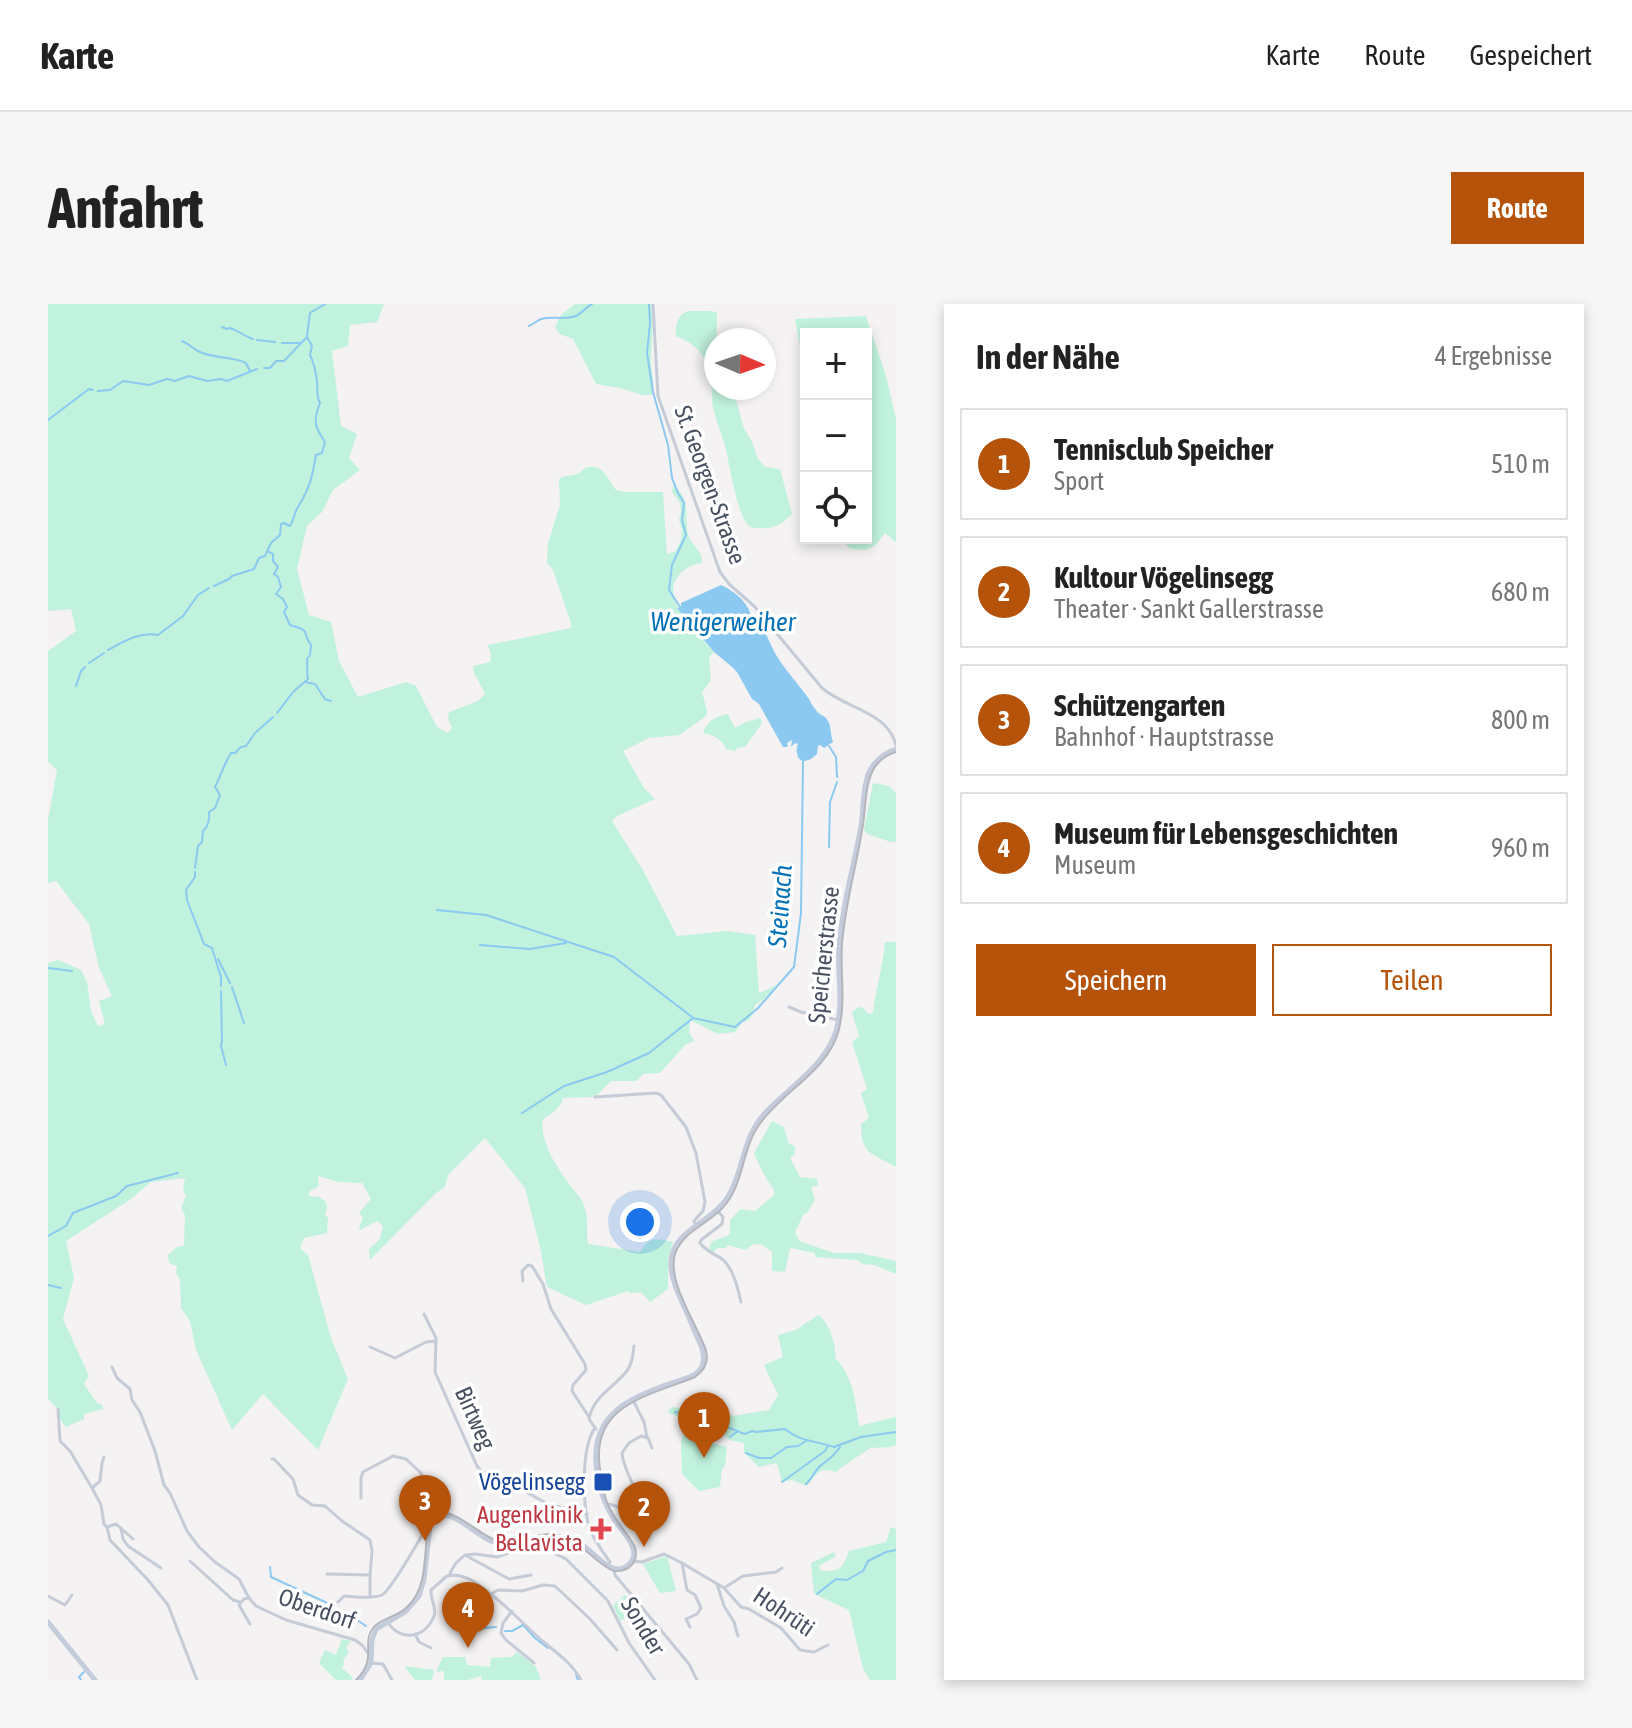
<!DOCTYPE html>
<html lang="de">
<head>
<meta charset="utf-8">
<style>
  :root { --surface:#fff; --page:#f6f6f6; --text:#222; --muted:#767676; --line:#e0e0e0; --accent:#b45309 }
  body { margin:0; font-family:"Asap Condensed",sans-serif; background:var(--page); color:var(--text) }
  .controls { position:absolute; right:24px; top:24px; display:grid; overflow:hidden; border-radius:0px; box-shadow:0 4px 12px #0003 }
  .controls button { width:72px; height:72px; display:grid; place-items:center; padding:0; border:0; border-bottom:2px solid var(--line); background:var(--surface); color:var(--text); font:40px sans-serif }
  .compass { position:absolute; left:656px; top:24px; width:72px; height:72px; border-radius:50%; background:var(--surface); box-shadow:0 4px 12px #0003; rotate:92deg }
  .you { position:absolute; left:592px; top:918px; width:28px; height:28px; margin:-20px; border:6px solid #fff; border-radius:50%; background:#1a73e8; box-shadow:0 0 0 12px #1a73e833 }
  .badge { display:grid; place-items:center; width:52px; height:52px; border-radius:50%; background:var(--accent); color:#fff; font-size:26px; font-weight:700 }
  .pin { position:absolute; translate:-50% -66px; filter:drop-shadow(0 2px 4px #0008) }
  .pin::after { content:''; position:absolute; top:42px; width:28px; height:24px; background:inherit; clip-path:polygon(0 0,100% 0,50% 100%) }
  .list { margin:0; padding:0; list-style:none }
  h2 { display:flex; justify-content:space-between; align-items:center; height:104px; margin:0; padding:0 32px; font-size:34px }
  h2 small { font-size:26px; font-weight:400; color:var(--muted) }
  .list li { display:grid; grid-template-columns:52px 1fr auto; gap:24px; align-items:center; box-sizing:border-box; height:112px; margin:0 16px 16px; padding:0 16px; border:2px solid var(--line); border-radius:0px }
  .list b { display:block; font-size:30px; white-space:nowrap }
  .list p { margin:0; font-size:26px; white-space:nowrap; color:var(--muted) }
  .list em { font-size:26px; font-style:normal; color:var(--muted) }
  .actions { display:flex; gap:16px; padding:24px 32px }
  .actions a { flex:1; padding:18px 0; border:2px solid var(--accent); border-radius:0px; text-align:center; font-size:28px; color:var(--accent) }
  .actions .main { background:var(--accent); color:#fff }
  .icon { flex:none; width:44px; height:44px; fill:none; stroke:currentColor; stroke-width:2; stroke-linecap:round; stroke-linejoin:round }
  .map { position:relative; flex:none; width:848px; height:1376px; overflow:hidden; border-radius:0px }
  header { display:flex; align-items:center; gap:48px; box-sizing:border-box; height:112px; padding:0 40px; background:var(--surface); border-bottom:2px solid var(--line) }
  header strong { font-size:38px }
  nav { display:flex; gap:44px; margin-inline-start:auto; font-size:28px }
  .intro { display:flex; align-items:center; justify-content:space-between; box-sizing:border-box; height:192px; padding:0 48px }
  h1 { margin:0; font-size:56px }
  .button { padding:20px 36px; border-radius:0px; background:var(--accent); color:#fff; font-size:28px; font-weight:700 }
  main { display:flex; gap:48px; padding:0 48px }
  aside { flex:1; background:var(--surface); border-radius:0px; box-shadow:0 4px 12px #0003 }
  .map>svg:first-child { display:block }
  .green { fill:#c0f2dd }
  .water { fill:#8bc9f1 }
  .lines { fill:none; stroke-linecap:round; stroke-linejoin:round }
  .stream { stroke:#8bc9f1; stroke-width:2 }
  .minor { stroke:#c5cbd7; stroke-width:3 }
  .secondary { stroke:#c4cbdb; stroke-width:5 }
  .rail { stroke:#b4b6bd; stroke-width:2 }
  .transit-dot { fill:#1a4fb4; stroke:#fff; stroke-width:3 }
  .health-dot { fill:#e0444e; stroke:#fff; stroke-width:3 }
  .labels { text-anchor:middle; stroke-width:7; stroke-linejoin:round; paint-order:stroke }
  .street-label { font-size:24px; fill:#495161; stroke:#fff }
  .transit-label { font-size:24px; fill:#164399; stroke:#fff; text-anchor:end }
  .health-label { font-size:24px; fill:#be3a42; stroke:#fff; text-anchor:end }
  .water-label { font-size:26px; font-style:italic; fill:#0571b7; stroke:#fff }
</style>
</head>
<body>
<header>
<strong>Karte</strong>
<nav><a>Karte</a><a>Route</a><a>Gespeichert</a></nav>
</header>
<div class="intro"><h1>Anfahrt</h1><a class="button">Route</a></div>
<main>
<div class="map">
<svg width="848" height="1376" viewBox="0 0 848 1376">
  <rect width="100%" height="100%" fill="#f4f2f2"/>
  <!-- green -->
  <g class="green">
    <path d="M0,0H336L329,18L302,21L300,42L284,47L293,122L309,130L301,154L312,166L285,186L274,208L259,222L249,265L261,311L283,318L291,357L310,393L358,378L368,382L389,423L400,429L404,424L400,415L401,408L430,397L437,390L426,369L425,362L442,358L443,351L440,341L523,324V319L505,266L499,259L500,239L512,201L511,175C517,171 523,172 529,170C534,168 535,164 540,163C555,159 561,177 568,186L577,188H615L619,250L628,247L633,236L634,226L631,216L633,208L632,199L624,188L625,182C644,194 636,212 640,230C643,242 655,246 654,259C645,260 637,264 631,271C610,295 650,331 666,348L661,353L663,376L654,388L659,407L658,412L631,431L601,434L575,447L596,484L607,495L569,512L564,517L596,568L629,632L679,627L707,631L711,689L729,681L715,696L707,701L702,715L694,719L687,728L670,730L642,716L641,729L647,737L638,740L612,769L595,770L589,777H563L547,793L515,794C513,804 503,810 495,815C491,837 509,863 521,880C526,887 533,893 536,901C541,913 538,928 540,940L592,948C601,932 608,934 625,938L620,955V985L602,998L593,988L582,989L580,987L538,1001L499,983L493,947L477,884L437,834L400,871L397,883L388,889L322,956L321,945L332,935L335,922L329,917L312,926L311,923L315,914L311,909L323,895L314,879L290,878L270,872L271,882L261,888V892L271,893L278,898L279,904L277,911L280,914L279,929L256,934L252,944L260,951L283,1034L300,1075L270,1146L215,1090L184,1126L148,1046L142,1017L133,1004L132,976L128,969L129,962L121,959L120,951L129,943L136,942L137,911L133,904L138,892L135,886L137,874L103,878L83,895L18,937L26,974L15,1015L41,1072L36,1080L49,1099L54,1101L55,1105L36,1110V1115L18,1123L11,1114L10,1105L0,1095V659L10,656L33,666L39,678L43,707L50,722L57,721L51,697L64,692L51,664L41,620L8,577L0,579V516L9,466L0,458V347L28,327L23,305L0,307Z"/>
    <path d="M527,0H603C607,20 603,39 603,59C604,70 607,81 604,91H594L572,84L548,80L525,35L512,30L507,23L513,11Z"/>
    <path d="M641,7H661L669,9L668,84H685L695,122L704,138L710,155L717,163L732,165L744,210C734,220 727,225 712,224C708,224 704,225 700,221C690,212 681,160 678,145C674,131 668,117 665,103C663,89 665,74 659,60C653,45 643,38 628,32C627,22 629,10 641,7Z"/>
    <path d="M818,12L838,72L848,115V238L837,229C824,246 823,248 801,244L794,234H818V30H758V75L747,15Z"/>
    <path d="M680,410L687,424L698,418L712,414L714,419L697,443L689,444L687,447L678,445C674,434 665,431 655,429C659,417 668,412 680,410Z"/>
    <polygon points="825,479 841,482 848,489 848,538 843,538 819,530 816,526"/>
    <path d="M837,638H848V863C825,849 813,852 813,820L821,814L813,789L819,785L804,738L811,732L804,708L811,703L816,704L819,709L823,710L825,708C828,684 835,662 837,638Z"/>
    <path d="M724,817L736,823L740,838L747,843V850L742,854L752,873L769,875L770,881L763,883L767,896L759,909L755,911L747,928L751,937L786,949H812L848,957V970L826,961L815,960L809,956L767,953V949L742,944L737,968L724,967V948C715,940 707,936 698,946L680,941L678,944H669L666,948L661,946L663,938C670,934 673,936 682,930V916L693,905L707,907L726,891V885C719,878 710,859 706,849Z"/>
    <path d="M770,1011C781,1018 789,1042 787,1054C806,1073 807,1097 811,1122L848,1113V1141L843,1143L822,1144L787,1168C771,1162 768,1171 759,1182L744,1176L734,1178L729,1159L711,1163L696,1149V1139L681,1136L676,1130L668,1131L660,1125L659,1138L679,1143L677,1162L674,1165L672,1183L651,1187L634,1170L633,1138L638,1121L629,1112L619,1108L624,1103L638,1105L649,1100L674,1106L685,1112L721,1106L730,1091L716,1061L735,1053L730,1031L748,1026Z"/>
    <path d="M843,1223L848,1225V1376H822L815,1365L801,1306L766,1290L763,1259L786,1248L788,1252L771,1262L773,1267C793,1267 794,1265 801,1247L838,1238Z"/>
    <polygon points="619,1252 628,1287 612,1289 595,1260"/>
    <polygon points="577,1291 589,1304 589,1307 572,1317 565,1301"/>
    <polygon points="294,1335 303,1337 298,1344 301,1348 295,1356 296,1360 294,1364 305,1374 303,1376 288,1376 271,1359 277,1346 288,1351"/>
    <polygon points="469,1348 488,1363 493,1376 434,1376 433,1372 420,1376 396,1376 396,1367 388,1368 395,1353 417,1353 419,1361 442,1363 443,1354 464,1353"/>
    <polygon points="356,1362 386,1366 384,1376 367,1376"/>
  </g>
  <!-- water -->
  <path class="water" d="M673,281C685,286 701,299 703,312C718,322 720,339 730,354C739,368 751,381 761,395C763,399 765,403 768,406C770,410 775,411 778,414C784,421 782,430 785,438L776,444L772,441L770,442L769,450C766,452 764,455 760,456C749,461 747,446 750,440L747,439L743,443L744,436L739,439L740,443H735L711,400L704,395L689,368L683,362L666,348L629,304L633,303V299Z"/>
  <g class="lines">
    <!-- stream -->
    <g class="stream">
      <polyline points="601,0 602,19 599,49 605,88 620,141 624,174 630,189 636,199 634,216 638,231 624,261 621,286 632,303"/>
      <path d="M481,22C485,20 489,17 493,15C504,12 517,16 528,12C534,9 538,3 544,0"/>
      <path d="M174,23L179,25L182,24C191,27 196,32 205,35"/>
      <polyline points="259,32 262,9 277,0"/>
      <polyline points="209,36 227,38"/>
      <path d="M134,37C142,40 145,45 152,48C167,55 184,52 198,59L202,67"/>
      <polyline points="234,39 252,39"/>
      <polyline points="216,64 222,64 228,57 236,57 258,34"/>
      <polyline points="50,87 62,86 75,77 101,81 119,75 127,77 141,72 159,77 173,75 179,77 209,65"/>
      <polyline points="0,116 41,85 45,86"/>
      <path d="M221,248L225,250V257L230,263L226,270L230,273L233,283L228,290L235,295L239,303L236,308L242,321C266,328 252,327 263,341L262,351L259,355C260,362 258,367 260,375L245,388L229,409"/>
      <path d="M166,282L181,275L184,272L206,265L211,254L217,252L223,239L232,231L233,220L236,219L242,222C246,216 246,209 250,203C262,183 264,174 268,151L274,149L277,138C266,122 265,117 272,99C268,91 270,87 269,78C268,69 266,59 262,51L264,42L259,33"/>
      <path d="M60,346C75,338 92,327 110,331L135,312L150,291L161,284"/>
      <polyline points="41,359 56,349"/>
      <polyline points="257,378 267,380 277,395 283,397"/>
      <polyline points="28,382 33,367 37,363"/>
      <polyline points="781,442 788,453 789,473"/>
      <polyline points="781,543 782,498 789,478"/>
      <path d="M147,564L150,542L154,538L155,527C160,523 162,514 161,508L167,504L172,491L167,483C173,471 176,460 183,449H187L193,443L198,442L207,429L225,413"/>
      <polyline points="147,568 147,573 138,586 139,596 156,640 164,644 173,673 173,682"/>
      <polyline points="389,606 438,611 566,653 644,713"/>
      <polyline points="432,641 482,645 518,639"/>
      <polyline points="170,655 182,679"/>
      <polyline points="0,664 24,667"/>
      <polyline points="184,683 196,719"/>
      <polyline points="173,687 174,737 173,742 178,761"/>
      <polyline points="474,809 516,782 559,768 601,749 645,714 687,723 710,704 746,663 753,609 755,457"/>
      <polyline points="0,932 18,922 25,909 68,892 79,882 130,869"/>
      <polyline points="0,981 13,984"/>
      <path d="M627,1108C654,1110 673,1121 697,1130L704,1127L708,1128L737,1125C752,1138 769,1137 786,1143L813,1133L848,1128"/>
      <polyline points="682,1133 690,1127"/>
      <polyline points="698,1149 711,1154 723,1154 739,1143 750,1142 758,1137"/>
      <polyline points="734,1178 777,1147 780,1142"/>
      <path d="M758,1180C764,1175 766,1168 771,1163C779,1156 786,1153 792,1143"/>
      <polyline points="222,1263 223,1273 279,1299"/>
      <polyline points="769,1290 788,1275 799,1276 815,1267 820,1257 838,1248 848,1246"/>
      <polyline points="302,1308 306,1314 318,1322"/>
      <path d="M399,1319C403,1319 408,1322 412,1323C423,1327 436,1324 448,1323"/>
      <polyline points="457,1327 464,1327 475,1321 487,1334 500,1344"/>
      <polyline points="528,1371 530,1376"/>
      <polyline points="33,1376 31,1373 36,1368"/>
    </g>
    <!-- minor -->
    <g class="minor">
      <path d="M605,0L610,92L672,268L681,280L706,302L774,384C798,405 839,407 848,441"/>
      <polyline points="741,703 753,708 790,716"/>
      <polyline points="547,793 608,789 613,791 638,823 648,849 657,898 655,907 646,917 648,921"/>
      <path d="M669,906L675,913L674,920L653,936L652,939C658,947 665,949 674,955C685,963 690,984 693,998"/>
      <polyline points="475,977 474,967 480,961 484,962 495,980 503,1005 537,1060 538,1066 525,1081 524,1087 541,1113"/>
      <polyline points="376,1010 388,1034 387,1068 429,1162 433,1167 467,1182 500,1200 539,1210"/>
      <polyline points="322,1043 347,1054 378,1038 388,1037"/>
      <polyline points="64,1063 69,1074 82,1085 84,1096 92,1108 107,1147 116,1181 122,1189 139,1227 151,1243 167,1258 191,1275 201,1294 208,1302 238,1316 307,1336 315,1342 319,1348 323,1349"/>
      <polyline points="585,1096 596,1118 599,1133"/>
      <polyline points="10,1105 12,1137 22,1147 44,1184 52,1177 54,1159 56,1153"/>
      <path d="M547,1124C533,1143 535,1196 540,1219C543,1232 554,1247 562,1258L561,1260"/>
      <path d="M548,1125L541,1115C545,1093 565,1084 578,1068C584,1061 585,1051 586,1042"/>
      <polyline points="224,1155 226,1155 245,1175 250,1191 264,1201 277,1202 294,1217 322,1236 324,1247 322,1271"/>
      <polyline points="44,1184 53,1201 56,1220 59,1223 62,1236 100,1276 120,1301 149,1376"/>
      <polyline points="313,1194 313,1174 315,1168 345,1152 358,1155 372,1168 374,1171 375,1188 384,1201 393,1211"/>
      <path d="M558,1202L561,1200L580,1206L590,1204C592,1185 575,1168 574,1149L581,1139L593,1132L600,1134L604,1144"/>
      <polyline points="59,1223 68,1220 85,1235"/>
      <polyline points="73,1224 75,1235 80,1242 113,1264"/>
      <polyline points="471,1245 502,1247 518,1255 560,1297 581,1339 607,1376"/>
      <polyline points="417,1251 461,1275 483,1271"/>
      <polyline points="142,1257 185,1296 192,1298"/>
      <polyline points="584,1257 594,1258 616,1250 634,1259 639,1286 647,1291 653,1304 649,1310 638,1315 642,1323"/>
      <polyline points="634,1259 676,1284 693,1303 701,1305 733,1324 752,1346 766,1348 780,1341"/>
      <polyline points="566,1265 567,1271 641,1360 649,1376"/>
      <polyline points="279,1270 322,1271 322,1292"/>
      <polyline points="402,1271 403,1267 408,1259 417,1251 428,1250 449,1253 491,1238 512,1237 513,1234"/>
      <polyline points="669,1280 676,1302 686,1318 690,1332"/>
      <polyline points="676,1284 695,1272 728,1268 734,1264"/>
      <polyline points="443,1290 450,1286 474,1287 495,1281 507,1282 542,1315 569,1346"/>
      <polyline points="0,1292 17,1301 24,1291"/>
      <polyline points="201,1294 196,1295 191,1301 202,1320"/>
      <path d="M290,1298L296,1292C306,1293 325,1295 334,1291C343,1286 370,1238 377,1226H382"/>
      <polyline points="464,1307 455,1319 453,1329 458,1336 486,1359"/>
      <path d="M339,1317C352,1339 378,1334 386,1312C389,1303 382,1295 383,1286L399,1272C408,1270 415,1272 423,1276C448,1291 468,1313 489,1332C505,1347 523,1357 533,1376"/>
      <polyline points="367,1330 371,1338 383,1344"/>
      <polyline points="323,1359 335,1360 344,1376"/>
    </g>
    <!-- secondary -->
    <g class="secondary">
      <polyline points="0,1318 47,1376"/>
      <path d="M312,1376L323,1359L324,1336L328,1325L357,1308L371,1292L376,1276L382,1222C397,1192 428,1235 448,1239C472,1244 499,1226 526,1236C541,1241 556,1266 571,1265C580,1264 586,1257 586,1248C584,1235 570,1223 564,1212C553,1194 547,1169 548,1148C550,1106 589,1091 623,1079C632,1076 644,1074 651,1067C657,1060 656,1053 654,1044C648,1031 643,1018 637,1005C625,978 611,951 640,928C656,915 674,906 683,887C697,859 695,833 717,809C741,783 777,762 788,727C796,700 789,670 791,642C794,601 806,562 813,522C816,504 814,484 821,468C827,456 836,449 848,445"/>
    </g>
    <!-- rail -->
    <path class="rail" d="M308,1376C330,1355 313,1339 325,1324C333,1314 349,1313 358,1304C381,1284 376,1248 380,1220C395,1189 428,1231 448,1236C470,1242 494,1224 515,1232C535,1239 547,1259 566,1267C581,1268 591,1258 587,1243C579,1229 567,1217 560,1201C555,1190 554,1177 552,1165C542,1100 601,1092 647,1073C652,1069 656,1066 658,1059C661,1049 655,1039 651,1030C641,1008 620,974 627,950C635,926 664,919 678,900C696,877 694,845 711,821C734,787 781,767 791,725C798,697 792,668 794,640C797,601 808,564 814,526C818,507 816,484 825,466C830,457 838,451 848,448"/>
  </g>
  <!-- markers -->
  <rect class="transit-dot" x="545" y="1168" width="20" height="20" rx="4"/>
  <path class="health-dot" d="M549 1213h8v8h8v8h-8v8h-8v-8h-8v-8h8z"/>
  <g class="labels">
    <!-- street labels -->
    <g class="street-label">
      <text transform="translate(662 181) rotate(70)" y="8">St. Georgen-Strasse</text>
      <text transform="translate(776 651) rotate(-84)" y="8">Speicherstrasse</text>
      <text transform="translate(427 1114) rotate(66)" y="8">Birtweg</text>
      <text transform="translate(269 1305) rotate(19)" y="8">Oberdorf</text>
      <text transform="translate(736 1308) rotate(34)" y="8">Hohrüti</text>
      <text transform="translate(595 1322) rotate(59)" y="8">Sonder</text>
    </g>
    <!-- transit labels -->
    <g class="transit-label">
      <text x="537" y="1186">Vögelinsegg</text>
    </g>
    <!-- health labels -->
    <g class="health-label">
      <text x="535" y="1219">Augenklinik<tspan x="535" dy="28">Bellavista</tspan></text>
    </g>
    <!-- water labels -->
    <g class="water-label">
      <text x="675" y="327">Wenigerweiher</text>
      <text transform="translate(732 602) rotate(-86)" y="9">Steinach</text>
    </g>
  </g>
</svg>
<div class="controls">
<button>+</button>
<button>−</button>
<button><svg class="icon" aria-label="locate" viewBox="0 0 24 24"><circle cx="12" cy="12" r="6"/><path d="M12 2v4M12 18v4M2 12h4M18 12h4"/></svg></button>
</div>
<svg class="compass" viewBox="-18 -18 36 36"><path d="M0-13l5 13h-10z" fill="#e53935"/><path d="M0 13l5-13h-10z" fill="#767676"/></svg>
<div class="you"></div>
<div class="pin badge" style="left:656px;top:1154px">1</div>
<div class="pin badge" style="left:596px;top:1243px">2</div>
<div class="pin badge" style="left:377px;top:1237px">3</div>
<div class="pin badge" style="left:420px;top:1344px">4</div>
</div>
<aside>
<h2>In der Nähe<small>4 Ergebnisse</small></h2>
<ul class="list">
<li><span class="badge">1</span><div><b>Tennisclub Speicher</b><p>Sport</p></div><em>510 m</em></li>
<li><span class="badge">2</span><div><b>Kultour Vögelinsegg</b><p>Theater · Sankt Gallerstrasse</p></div><em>680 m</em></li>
<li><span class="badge">3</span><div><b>Schützengarten</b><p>Bahnhof · Hauptstrasse</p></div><em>800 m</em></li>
<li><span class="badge">4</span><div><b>Museum für Lebensgeschichten</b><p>Museum</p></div><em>960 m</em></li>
</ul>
<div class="actions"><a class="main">Speichern</a><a>Teilen</a></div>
</aside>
</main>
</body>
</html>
